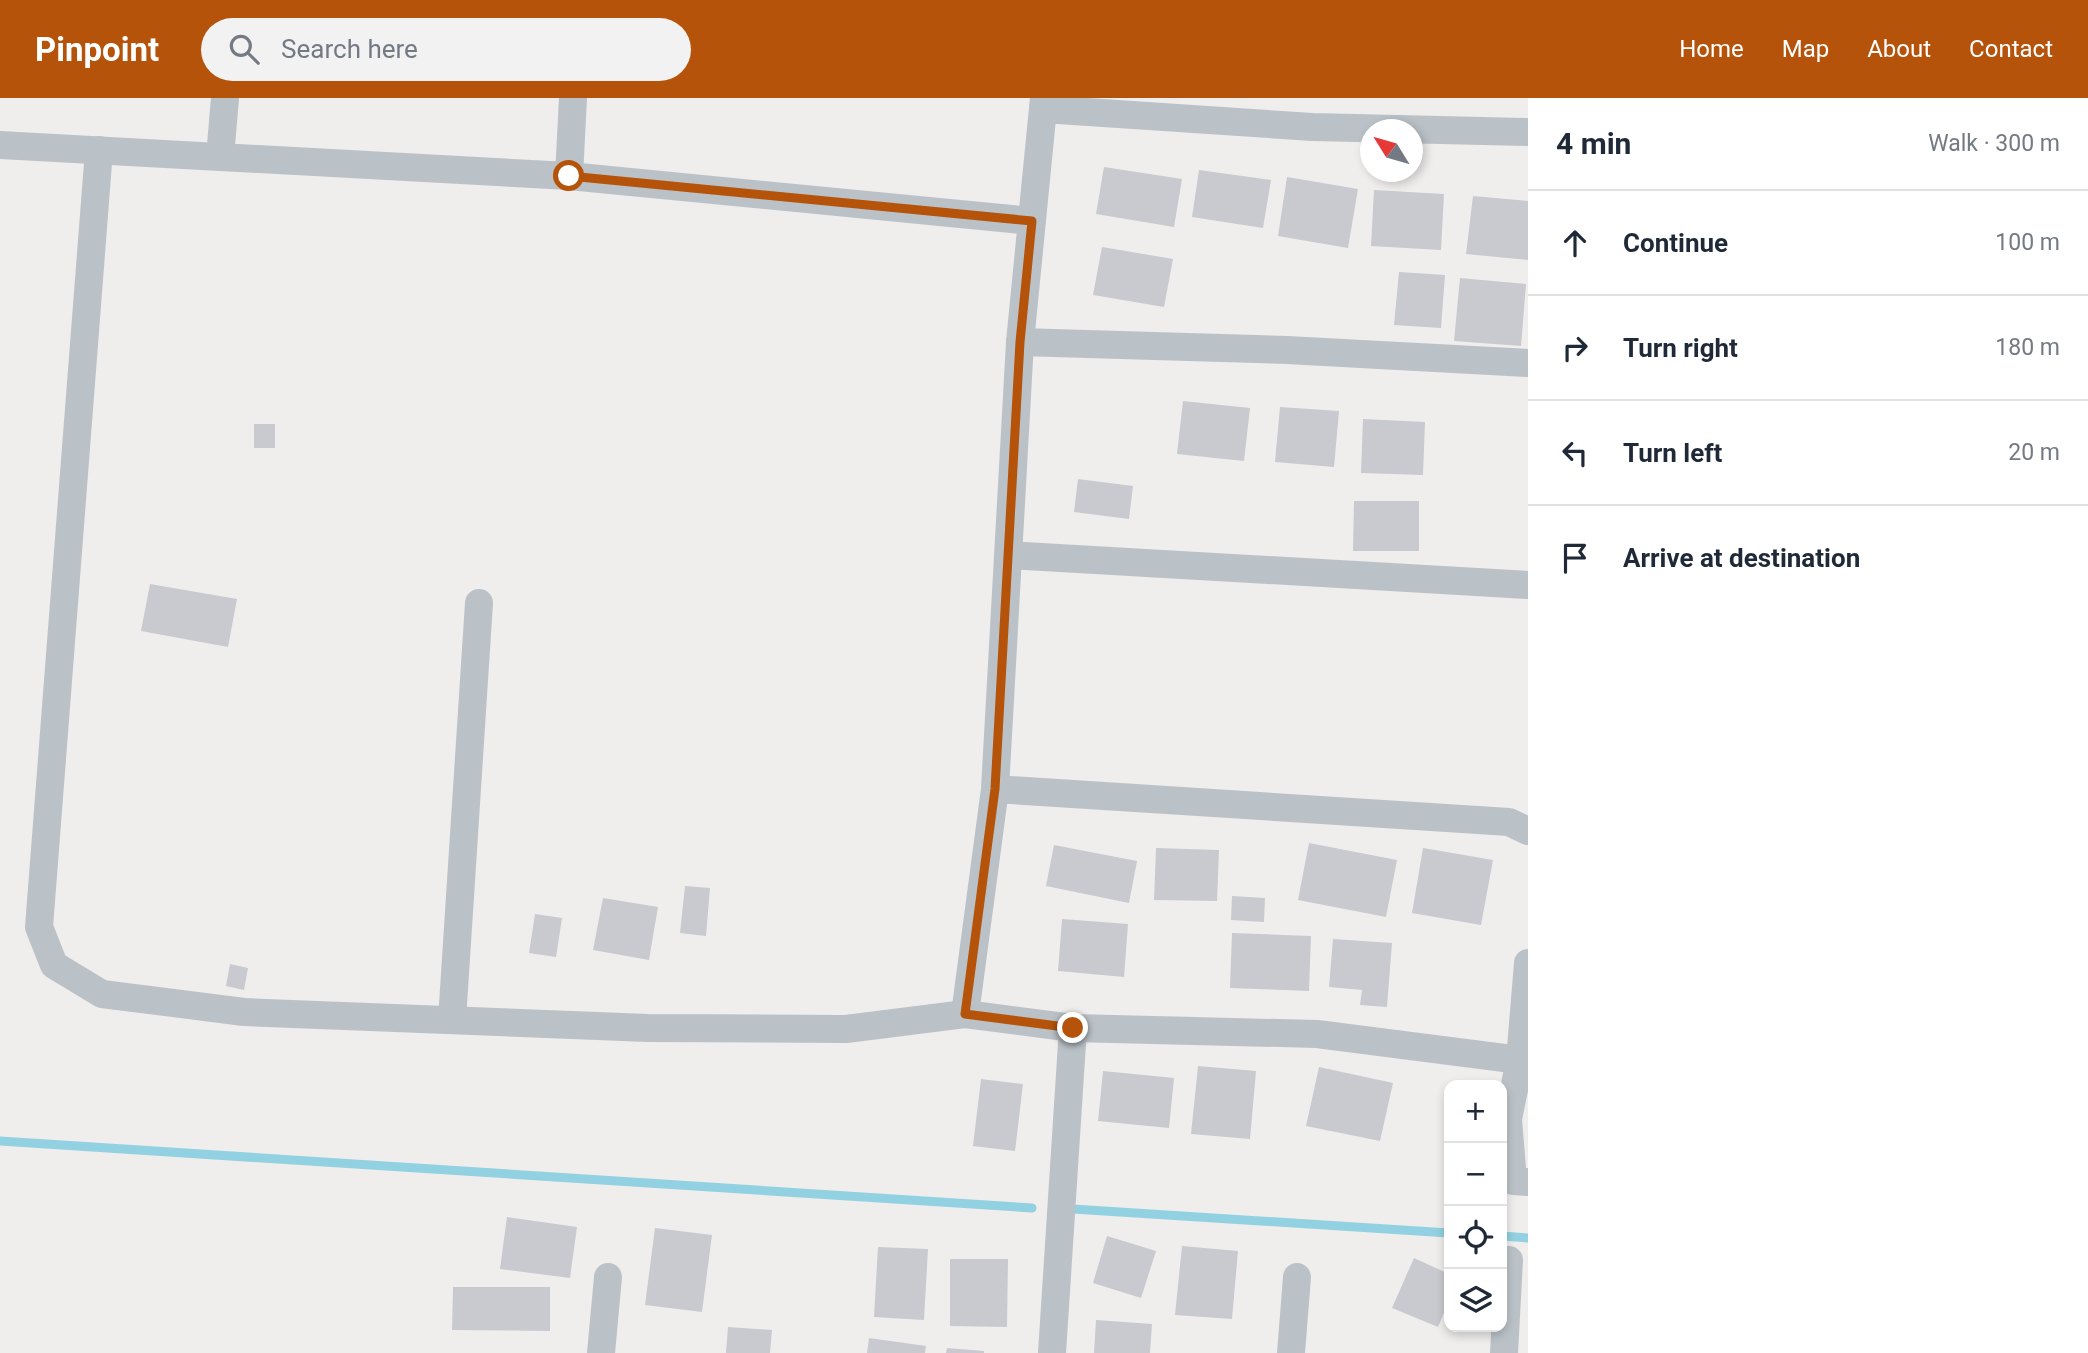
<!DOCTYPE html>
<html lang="en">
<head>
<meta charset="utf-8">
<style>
  :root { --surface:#fff; --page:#f2f2f3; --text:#1f2937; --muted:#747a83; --line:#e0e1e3; --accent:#b45309 }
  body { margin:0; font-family:Roboto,sans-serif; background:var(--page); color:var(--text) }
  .controls { position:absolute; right:21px; bottom:21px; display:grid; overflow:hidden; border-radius:14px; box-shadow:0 4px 10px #0003 }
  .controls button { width:63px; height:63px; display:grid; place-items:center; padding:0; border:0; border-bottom:2px solid var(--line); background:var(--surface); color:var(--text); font:35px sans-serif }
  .compass { position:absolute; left:1360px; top:21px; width:63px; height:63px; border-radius:50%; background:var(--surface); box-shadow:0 4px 10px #0003; rotate:307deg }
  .stop { position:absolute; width:21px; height:21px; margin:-16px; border:5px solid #b45309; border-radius:50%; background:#fff }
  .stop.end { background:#b45309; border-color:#fff; box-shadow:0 2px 7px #0008 }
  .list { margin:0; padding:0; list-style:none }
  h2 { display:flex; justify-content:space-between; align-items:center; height:91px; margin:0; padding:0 28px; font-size:30px }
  h2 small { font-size:23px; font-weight:400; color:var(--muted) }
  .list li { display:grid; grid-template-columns:46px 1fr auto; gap:21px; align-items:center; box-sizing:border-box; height:105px; padding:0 28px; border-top:2px solid var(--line) }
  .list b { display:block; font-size:26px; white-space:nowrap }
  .list em { font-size:23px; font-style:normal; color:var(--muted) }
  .icon { flex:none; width:38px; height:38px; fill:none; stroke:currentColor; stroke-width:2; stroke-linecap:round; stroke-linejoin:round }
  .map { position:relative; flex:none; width:1528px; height:1255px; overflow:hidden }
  header { display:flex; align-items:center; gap:42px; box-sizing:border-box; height:98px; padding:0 35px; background:var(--accent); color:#fff }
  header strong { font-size:33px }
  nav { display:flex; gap:38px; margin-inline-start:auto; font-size:24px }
  .search { width:490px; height:63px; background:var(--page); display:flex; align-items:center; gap:18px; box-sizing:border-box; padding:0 24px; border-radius:38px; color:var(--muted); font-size:26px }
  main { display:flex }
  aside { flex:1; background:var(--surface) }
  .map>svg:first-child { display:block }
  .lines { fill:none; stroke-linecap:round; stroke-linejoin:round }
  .stream { stroke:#92d1e1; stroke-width:9 }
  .building { fill:#c8cacf }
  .minor { stroke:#bac2c8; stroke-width:28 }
  .route { stroke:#b45309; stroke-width:9 }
</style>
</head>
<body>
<header>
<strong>Pinpoint</strong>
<div class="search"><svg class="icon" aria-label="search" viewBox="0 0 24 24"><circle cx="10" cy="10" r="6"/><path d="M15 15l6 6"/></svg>Search here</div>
<nav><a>Home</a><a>Map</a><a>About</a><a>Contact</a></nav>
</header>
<main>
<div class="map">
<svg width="1528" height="1255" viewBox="0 0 1528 1255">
  <rect width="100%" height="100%" fill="#f0eded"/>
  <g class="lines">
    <!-- stream -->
    <g class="stream">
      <polyline points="0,1043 1032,1110"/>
      <polyline points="1073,1111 1449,1135"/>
      <polyline points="1502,1138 1528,1140"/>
    </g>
  </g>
  <!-- building -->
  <g class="building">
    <polygon points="1104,69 1182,81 1174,129 1096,116"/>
    <polygon points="1199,72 1271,82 1263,130 1192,119"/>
    <polygon points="1287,79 1358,91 1348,150 1278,138"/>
    <polygon points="1374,92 1444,96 1441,152 1371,148"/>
    <polygon points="1473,98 1528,103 1528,162 1466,156"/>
    <polygon points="1102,149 1173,161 1164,209 1093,197"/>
    <polygon points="1399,174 1445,177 1441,230 1394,227"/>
    <polygon points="1460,180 1526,186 1521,248 1454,243"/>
    <polygon points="1183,303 1250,310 1244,363 1177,356"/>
    <polygon points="1280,309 1339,313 1334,369 1275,364"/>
    <polygon points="1363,321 1425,324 1423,377 1361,375"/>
    <rect x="254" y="326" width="21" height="24"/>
    <polygon points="1078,381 1133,388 1129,421 1074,414"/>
    <polygon points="1354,403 1419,403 1419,453 1353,453"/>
    <polygon points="150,486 237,501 228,549 141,533"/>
    <polygon points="1309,745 1397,762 1386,819 1298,802"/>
    <polygon points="1054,747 1137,763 1129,805 1046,788"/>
    <polygon points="1156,750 1219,752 1217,803 1154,802"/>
    <polygon points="1423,750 1493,762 1481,827 1412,815"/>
    <polygon points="685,788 710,790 706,838 680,835"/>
    <polygon points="1232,798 1265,800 1264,824 1231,822"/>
    <polygon points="603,800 658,809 649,862 593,852"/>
    <polygon points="535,816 562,820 556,859 529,855"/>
    <polygon points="1062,821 1128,826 1124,879 1058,873"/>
    <polygon points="1232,835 1311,838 1309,893 1230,890"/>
    <polygon points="1333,841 1392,845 1387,909 1360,907 1362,892 1329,889"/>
    <polygon points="230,866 248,870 244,892 226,888"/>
    <polygon points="1198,968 1256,973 1250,1041 1191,1036"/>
    <polygon points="1319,969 1393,985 1380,1043 1306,1028"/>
    <polygon points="1103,973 1174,980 1169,1030 1098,1023"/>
    <polygon points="981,981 1023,986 1015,1053 973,1048"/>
    <polygon points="507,1119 577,1129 570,1180 500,1171"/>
    <polygon points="655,1130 712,1137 702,1214 645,1207"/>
    <polygon points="1107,1138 1156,1153 1141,1200 1093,1185"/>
    <polygon points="1182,1148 1238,1153 1232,1221 1175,1217"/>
    <polygon points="878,1149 928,1151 924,1222 874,1219"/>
    <polygon points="1414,1160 1449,1176 1449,1203 1438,1229 1392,1210"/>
    <polygon points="950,1161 1008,1161 1007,1229 950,1228"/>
    <polygon points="453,1189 550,1189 550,1233 452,1232"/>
    <polygon points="1096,1222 1152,1226 1150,1255 1094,1255"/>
    <polygon points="728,1229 772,1232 770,1255 726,1255"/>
    <polygon points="869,1240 926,1248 925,1255 867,1255"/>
    <polygon points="947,1250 984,1253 984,1255 946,1255"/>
  </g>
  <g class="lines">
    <!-- minor -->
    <g class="minor">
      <polyline points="1044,0 1020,244 995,691 965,916 1073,930 1317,936 1520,962"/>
      <polyline points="1043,11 1312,29 1528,34"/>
      <polyline points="0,47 569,78 1032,123"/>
      <polyline points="99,52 39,829 54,867 102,896 244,914 648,930 846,931 965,916"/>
      <polyline points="220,59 225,0"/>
      <polyline points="569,78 573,0"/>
      <polyline points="1020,244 1287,252 1528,265"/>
      <polyline points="1009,457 1528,487"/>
      <polyline points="995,691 1509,724 1528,733"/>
      <polyline points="1528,865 1520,962 1508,1021 1513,1083 1528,1084"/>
      <polyline points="452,922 479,505"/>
      <polyline points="601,1255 608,1179"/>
      <polyline points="1052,1255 1073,930"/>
      <polyline points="1291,1255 1297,1179"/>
      <polyline points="1504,1255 1509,1162"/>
    </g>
  </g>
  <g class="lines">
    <!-- route -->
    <polyline class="route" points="569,78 1032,123 1020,244 995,691 965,916 1073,930"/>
  </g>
</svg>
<div class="controls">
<button>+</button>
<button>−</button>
<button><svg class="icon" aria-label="locate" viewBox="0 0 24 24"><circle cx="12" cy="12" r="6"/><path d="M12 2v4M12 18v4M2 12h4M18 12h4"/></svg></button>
<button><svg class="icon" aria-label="layers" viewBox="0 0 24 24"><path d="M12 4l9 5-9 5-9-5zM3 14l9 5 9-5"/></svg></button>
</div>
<svg class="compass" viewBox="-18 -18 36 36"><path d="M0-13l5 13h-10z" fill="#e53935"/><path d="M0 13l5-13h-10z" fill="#747a83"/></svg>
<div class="stop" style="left:569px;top:78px"></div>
<div class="stop end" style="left:1073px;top:930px"></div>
</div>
<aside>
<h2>4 min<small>Walk · 300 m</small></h2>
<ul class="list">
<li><svg class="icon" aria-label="ahead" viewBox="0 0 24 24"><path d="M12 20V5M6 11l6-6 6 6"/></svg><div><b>Continue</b></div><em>100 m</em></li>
<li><svg class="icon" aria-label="right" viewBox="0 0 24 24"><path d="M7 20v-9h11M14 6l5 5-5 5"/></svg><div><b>Turn right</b></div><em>180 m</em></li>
<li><svg class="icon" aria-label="left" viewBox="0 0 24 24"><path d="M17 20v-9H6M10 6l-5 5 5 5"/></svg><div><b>Turn left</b></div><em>20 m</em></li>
<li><svg class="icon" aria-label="arrive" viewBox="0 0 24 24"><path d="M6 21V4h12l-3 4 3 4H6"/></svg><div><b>Arrive at destination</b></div></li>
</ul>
</aside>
</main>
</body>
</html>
